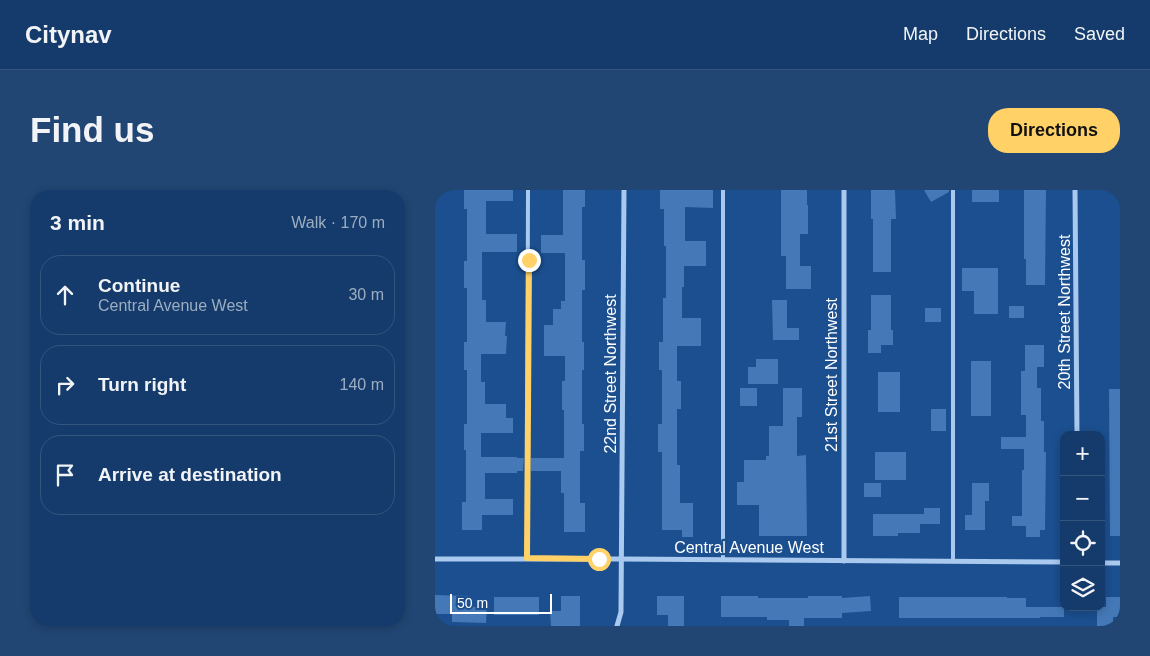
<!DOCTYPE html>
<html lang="en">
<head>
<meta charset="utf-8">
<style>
  :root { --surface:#143b6b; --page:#214673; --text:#f1f3f6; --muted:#9dadc1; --line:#33557e; --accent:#ffd166 }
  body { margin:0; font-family:Arial,sans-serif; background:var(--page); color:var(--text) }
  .controls { position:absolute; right:15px; bottom:15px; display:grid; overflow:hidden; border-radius:10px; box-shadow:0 2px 8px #0003 }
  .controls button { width:45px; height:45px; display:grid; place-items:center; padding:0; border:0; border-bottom:1px solid var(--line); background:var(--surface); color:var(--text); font:25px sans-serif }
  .scale { position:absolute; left:15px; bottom:12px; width:102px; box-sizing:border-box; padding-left:5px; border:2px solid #fff; border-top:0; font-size:14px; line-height:18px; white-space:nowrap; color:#fff; -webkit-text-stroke:4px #1b4f8f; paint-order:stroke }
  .stop { position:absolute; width:15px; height:15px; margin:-11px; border:4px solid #ffd166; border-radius:50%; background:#fff }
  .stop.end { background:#ffd166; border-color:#fff; box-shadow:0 1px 5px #0008 }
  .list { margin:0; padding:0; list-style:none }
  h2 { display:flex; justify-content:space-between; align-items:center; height:65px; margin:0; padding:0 20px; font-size:21px }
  h2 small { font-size:16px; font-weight:400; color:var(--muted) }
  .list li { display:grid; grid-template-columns:32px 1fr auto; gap:15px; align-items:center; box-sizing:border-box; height:80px; margin:0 10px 10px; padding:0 10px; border:1px solid var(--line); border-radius:20px }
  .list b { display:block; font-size:19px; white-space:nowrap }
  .list p { margin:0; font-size:16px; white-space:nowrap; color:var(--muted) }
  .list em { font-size:16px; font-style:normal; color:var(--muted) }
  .icon { flex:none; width:28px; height:28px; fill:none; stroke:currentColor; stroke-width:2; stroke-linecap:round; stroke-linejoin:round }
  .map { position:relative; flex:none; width:685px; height:436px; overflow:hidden; border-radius:20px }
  header { display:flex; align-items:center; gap:30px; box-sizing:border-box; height:70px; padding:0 25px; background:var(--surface); border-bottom:1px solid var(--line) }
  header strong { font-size:24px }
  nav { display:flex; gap:28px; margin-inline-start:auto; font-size:18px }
  .intro { display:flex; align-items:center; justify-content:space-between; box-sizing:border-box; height:120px; padding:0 30px }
  h1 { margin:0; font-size:35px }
  .button { padding:12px 22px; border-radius:20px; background:var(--accent); color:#111; font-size:18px; font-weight:700 }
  main { display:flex; gap:30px; padding:0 30px }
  aside { flex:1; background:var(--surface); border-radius:20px; box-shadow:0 2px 8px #0003 }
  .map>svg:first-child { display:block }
  .building { fill:#4478b7 }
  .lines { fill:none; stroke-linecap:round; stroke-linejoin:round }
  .lane { stroke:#a9c9ee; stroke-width:4 }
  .street { stroke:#a9c9ee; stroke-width:5 }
  .route { stroke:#ffd166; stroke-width:6 }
  .labels { text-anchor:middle; stroke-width:4.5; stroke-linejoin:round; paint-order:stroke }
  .street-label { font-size:16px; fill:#fff; stroke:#1b4f8f }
</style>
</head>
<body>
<header>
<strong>Citynav</strong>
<nav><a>Map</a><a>Directions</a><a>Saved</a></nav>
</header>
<div class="intro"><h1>Find us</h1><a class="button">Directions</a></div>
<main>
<aside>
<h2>3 min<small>Walk · 170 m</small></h2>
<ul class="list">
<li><svg class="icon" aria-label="ahead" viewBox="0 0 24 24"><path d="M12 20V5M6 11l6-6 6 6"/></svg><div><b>Continue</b><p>Central Avenue West</p></div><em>30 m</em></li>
<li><svg class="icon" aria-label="right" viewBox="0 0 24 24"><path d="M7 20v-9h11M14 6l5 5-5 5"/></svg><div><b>Turn right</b></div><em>140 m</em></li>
<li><svg class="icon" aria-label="arrive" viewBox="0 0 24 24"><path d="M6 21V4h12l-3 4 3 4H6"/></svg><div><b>Arrive at destination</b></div></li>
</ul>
</aside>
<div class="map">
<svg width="685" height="436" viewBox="0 0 685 436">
  <rect width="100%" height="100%" fill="#1b4f8f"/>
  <!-- building -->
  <g class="building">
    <polygon points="29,0 78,0 78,11 51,11 51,44 82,44 82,62 47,62 47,110 51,110 51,132 71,132 70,146 72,146 71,164 46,164 46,192 50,192 50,214 71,214 71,228 78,228 78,243 46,243 46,267 82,267 82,268 89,268 88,281 82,281 82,283 50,283 50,309 78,309 78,325 47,325 47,340 27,340 27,312 31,312 31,260 29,260 29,234 32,234 32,180 29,180 29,152 32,152 32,98 29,98 29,71 32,71 32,19 29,19"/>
    <polygon points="128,0 150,0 150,17 147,17 147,70 150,70 150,100 147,100 147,152 149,152 149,180 147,180 147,234 149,234 149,261 145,261 145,313 150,313 150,342 129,342 129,303 126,303 126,281 96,281 96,268 129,268 129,220 127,220 127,191 130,191 130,166 109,166 109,135 118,135 118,119 126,119 126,111 130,111 130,63 106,63 106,45 128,45"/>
    <polygon points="225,0 278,0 278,18 250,17 250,51 271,51 271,76 249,76 249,97 247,97 247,128 266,128 266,156 242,156 242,191 246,191 246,219 242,219 242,275 245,275 245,313 258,313 258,347 247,347 247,340 227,340 227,262 223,262 223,234 227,234 227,180 224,180 224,152 228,152 228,108 231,108 231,56 229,56 229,19 225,19"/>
    <polygon points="346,0 372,0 372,15 373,15 373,44 365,44 365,76 376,76 376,99 351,99 351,66 346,66"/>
    <polygon points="436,0 460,0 461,29 456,29 456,82 438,82 438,29 436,29"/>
    <polygon points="489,0 514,0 514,2 496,12"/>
    <rect x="537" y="0" width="27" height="12"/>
    <polygon points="589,0 611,0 610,95 591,95 591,69 589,69"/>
    <polygon points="527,78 563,78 563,124 539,124 539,101 527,101"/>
    <polygon points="436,105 456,105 456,140 458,140 458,155 446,155 446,163 433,163 433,140 436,140"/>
    <polygon points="337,110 352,110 352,138 364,138 364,150 338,150"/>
    <rect x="574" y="116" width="15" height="12"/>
    <rect x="490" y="118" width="16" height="14"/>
    <polygon points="590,155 609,155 609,177 602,177 602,198 606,198 606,231 609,231 609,262 611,262 610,340 605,340 605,347 591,347 591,336 577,336 577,326 587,326 587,280 589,280 589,259 566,259 566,247 591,247 591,225 586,225 586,181 590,181"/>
    <polygon points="321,169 343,169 343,194 313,194 313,177 321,177"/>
    <rect x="536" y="171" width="20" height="55"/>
    <rect x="443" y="182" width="22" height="40"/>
    <rect x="305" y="198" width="17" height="18"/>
    <polygon points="348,198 367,198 367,227 362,227 362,266 371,265 372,346 324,346 324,315 302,315 302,292 309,292 309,270 331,270 331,266 334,266 334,236 348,236"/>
    <polygon points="674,199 685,199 685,346 675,346"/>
    <rect x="496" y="219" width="15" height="22"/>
    <rect x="440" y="262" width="31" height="28"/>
    <rect x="429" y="293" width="17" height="14"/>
    <polygon points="537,293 554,293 554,311 550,311 550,340 530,340 530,325 537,325"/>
    <polygon points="489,318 505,318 505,334 485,334 485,343 463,343 463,346 438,346 438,324 489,324"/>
    <polygon points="0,405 35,406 35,417 52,417 51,433 17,432 17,424 0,424"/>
    <polygon points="126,406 145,406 145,436 116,436 115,421 126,421"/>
    <polygon points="222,406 249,406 249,436 233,436 233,425 222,425"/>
    <polygon points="286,406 323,406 323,408 373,408 373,406 407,406 407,408 435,406 436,421 407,423 407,428 369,428 369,436 354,436 354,430 332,430 332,427 286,427"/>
    <rect x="59" y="407" width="45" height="18"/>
    <polygon points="464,407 572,407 572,408 591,408 591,417 629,417 629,427 605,427 605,428 464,428"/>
    <polygon points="671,407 685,407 685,427 678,427 678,436 662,436 662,417 671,417"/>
  </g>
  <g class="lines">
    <!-- lane -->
    <g class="lane">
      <polyline points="288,0 288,370"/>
      <polyline points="92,368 93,0"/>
      <polyline points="518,371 518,0"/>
    </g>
    <!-- street -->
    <g class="street">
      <polyline points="640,0 642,245"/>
      <polyline points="0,369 186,369 629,372"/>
      <polyline points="409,371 409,0"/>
      <polyline points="666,373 685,373"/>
      <polyline points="182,436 186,422 189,0"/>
    </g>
  </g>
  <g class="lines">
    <!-- route -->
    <polyline class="route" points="94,70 92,368 164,369"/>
  </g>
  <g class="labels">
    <!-- street labels -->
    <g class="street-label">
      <text transform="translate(629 122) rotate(-90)" y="6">20th Street Northwest</text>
      <text transform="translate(175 184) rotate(-90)" y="6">22nd Street Northwest</text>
      <text transform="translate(396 185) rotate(-90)" y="6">21st Street Northwest</text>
      <text x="314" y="363">Central Avenue West</text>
    </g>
  </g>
</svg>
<div class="controls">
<button>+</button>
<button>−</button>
<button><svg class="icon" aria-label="locate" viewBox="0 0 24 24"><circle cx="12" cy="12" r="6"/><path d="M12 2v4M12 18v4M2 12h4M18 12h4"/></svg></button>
<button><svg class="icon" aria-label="layers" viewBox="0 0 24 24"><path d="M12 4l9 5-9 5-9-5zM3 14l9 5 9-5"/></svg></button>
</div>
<div class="scale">50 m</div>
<div class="stop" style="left:164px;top:369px"></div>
<div class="stop end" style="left:94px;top:70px"></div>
</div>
</main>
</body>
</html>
